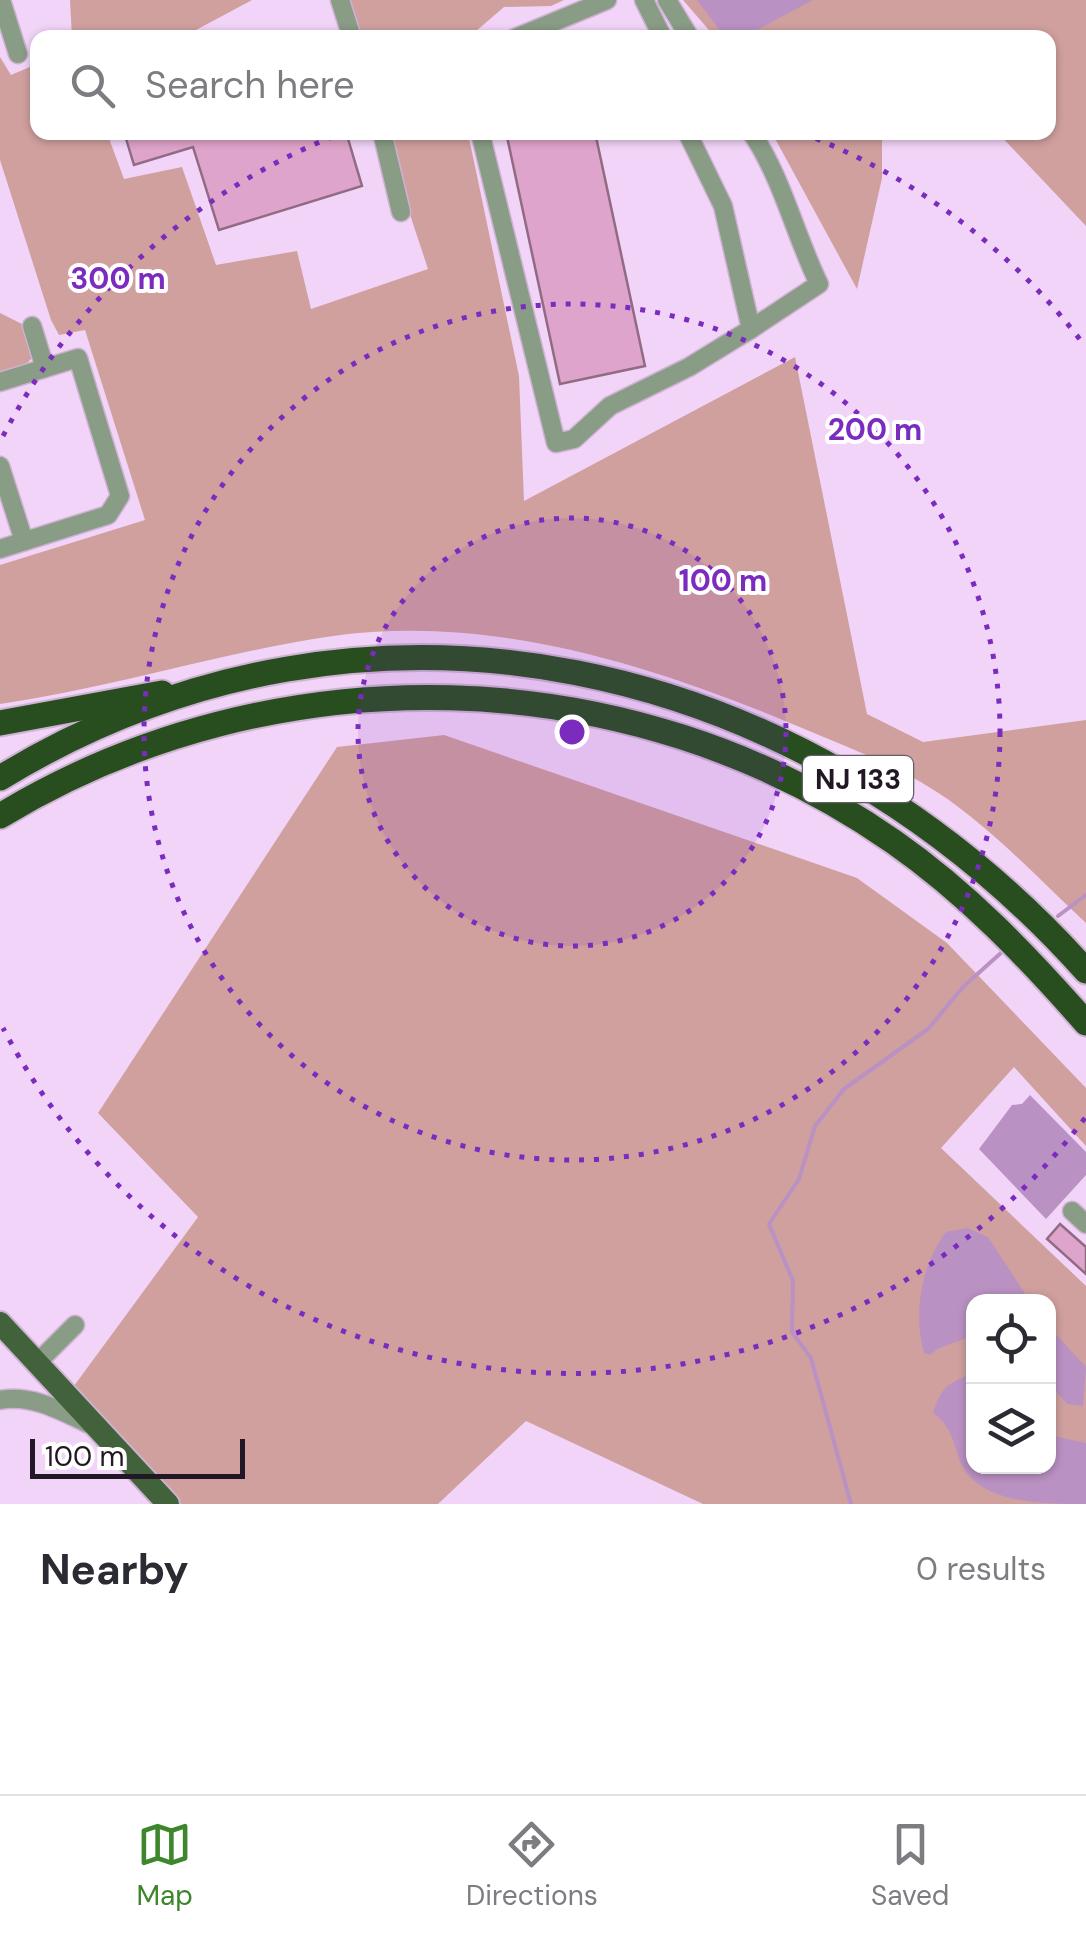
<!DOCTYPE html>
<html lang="en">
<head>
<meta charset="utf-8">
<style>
  :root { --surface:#fff; --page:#f2f2f3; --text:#2b2b33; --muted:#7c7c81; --line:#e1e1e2; --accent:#3d862c }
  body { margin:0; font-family:"DM Sans",sans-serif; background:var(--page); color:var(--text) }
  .controls { position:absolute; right:30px; bottom:30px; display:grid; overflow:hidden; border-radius:20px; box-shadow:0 2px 8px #0004 }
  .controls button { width:90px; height:90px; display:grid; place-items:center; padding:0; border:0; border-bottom:2px solid var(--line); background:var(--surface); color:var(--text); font:50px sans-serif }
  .scale { position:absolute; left:30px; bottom:25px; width:215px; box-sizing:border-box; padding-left:10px; border:5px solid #221724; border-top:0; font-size:28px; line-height:35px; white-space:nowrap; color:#221724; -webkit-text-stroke:8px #fff; paint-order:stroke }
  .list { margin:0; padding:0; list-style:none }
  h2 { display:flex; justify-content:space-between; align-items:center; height:130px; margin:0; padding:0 40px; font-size:42px }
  h2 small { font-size:32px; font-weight:400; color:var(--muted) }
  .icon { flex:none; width:55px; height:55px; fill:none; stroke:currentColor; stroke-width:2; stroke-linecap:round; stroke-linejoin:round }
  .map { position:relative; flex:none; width:1086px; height:1504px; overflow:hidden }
  .search { position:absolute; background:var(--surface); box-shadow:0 2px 8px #0004; left:30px; right:30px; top:30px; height:110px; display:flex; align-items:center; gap:25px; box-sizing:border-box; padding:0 35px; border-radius:20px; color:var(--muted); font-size:38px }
  .sheet { height:290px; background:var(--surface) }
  nav { display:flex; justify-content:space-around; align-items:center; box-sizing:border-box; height:140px; border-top:2px solid var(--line); background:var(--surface); font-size:28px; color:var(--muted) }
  nav a { display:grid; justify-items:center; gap:5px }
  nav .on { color:var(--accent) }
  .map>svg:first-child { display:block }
  .green { fill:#d0a09f; fill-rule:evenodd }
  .water { fill:#ba91c3 }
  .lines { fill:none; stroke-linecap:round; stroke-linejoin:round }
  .stream { stroke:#ba91c3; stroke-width:4 }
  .building { fill:#dfa4cb; stroke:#906b83; stroke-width:2.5 }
  .minor-casing { stroke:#cdb2d2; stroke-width:21 }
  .major-casing { stroke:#cdb2d2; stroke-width:26 }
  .highway-casing { stroke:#cdb2d2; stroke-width:29 }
  .minor { stroke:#899c85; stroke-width:18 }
  .major { stroke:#42623b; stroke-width:22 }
  .highway { stroke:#284e1f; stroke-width:25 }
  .ring { fill:none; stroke:#7b2cbf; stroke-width:5; stroke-dasharray:5 10 }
  .labels { text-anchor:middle; stroke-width:8; stroke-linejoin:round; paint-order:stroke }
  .shield { fill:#fff; stroke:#645d66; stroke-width:2.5 }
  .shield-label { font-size:28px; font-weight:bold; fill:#221724 }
  .centre { fill:#7b2cbf; stroke:#fff; stroke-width:5 }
  .ring-label { font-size:30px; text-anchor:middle; font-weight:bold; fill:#7b2cbf; stroke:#fff; stroke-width:8; stroke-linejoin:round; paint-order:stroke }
</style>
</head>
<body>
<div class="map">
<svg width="1086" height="1504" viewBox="0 0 1086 1504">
  <rect width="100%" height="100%" fill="#f2d4f8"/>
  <!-- green -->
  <g class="green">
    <polygon points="70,0 252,0 183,37 72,38"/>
    <polygon points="342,0 564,0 551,6 504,7 468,38 353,37"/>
    <polygon points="683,0 1086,0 1086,226 998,133 1048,132 1048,38 715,37"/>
    <path d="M0,57L11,75L37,64L38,132L107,133L124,179L182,167L216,265L297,251L311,309L428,269L383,133H468L519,376L524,501L795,357L867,714L923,742L1086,720V923C1044,884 1003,840 957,806C911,771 855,750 802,728C655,666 495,614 333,636C221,652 112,688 0,704V565L145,520L85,330L59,335L51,320L0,160Z"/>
    <polygon points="772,133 882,133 882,178 857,289"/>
    <polygon points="0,313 22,324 32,358 17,374 0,382"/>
    <path d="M444,735L857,878L947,943L1086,1088V1146L1014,1067L941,1148L1086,1286V1504H703L526,1421L438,1504H159L71,1390L198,1217L98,1113L337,747ZM974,1302H1048V1466H974Z"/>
  </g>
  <!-- water -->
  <g class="water">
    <polygon points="697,0 813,0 744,37 725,37"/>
    <polygon points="1030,1095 1086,1152 1086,1175 1046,1219 979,1149 1012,1105 1022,1104"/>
    <path d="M967,1228L988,1237L1030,1301L974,1302L973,1336L939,1348L930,1355L924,1353C913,1313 921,1265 946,1232Z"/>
    <polygon points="1049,1327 1086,1367 1083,1406 1067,1404 1049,1384"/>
    <path d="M973,1373L974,1466H1048L1049,1435L1086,1443V1504C1041,1504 978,1504 960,1461C954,1443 950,1424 933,1413C941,1387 948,1383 973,1373Z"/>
  </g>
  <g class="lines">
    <!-- stream -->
    <g class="stream">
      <polyline points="1058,916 1086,895"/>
      <polyline points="851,1504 811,1358 792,1332 793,1281 769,1224 799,1179 815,1126 844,1089 928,1029 963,987 1002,952"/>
    </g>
  </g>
  <!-- building -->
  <g class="building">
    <polygon points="124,132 346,132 362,186 219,230 193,147 134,165"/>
    <polygon points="506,132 595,132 645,366 560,384"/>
    <polygon points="1060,1224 1086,1247 1086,1274 1047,1239"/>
  </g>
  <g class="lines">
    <defs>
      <g id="minor">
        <polyline points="1,0 18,54"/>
        <polyline points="340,0 352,38"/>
        <polyline points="644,0 663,38"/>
        <polyline points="667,0 690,38"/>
        <polyline points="515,38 607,0"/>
        <polyline points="382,132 401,212"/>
        <polyline points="480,132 556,443 574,439 610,406 689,367 751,329"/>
        <path d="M687,132L723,206L751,329L819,284C795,235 782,177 751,132"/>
        <polyline points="32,326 45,368"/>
        <polyline points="0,382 78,358 120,496 108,515 0,549"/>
        <polyline points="0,466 24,541"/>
        <polyline points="1072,1211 1086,1224"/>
        <polyline points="37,1363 75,1325"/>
        <path d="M0,1400C32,1394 61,1411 89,1424"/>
      </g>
      <polyline id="major" points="0,1323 168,1504"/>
      <g id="highway">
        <polyline points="0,723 162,693"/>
        <path d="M0,778C369,553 806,658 1086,971"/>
        <path d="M0,816C274,650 631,658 894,842C967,893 1027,956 1086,1023"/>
      </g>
    </defs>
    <!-- minor casing -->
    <use href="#minor" class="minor-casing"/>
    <!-- major casing -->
    <use href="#major" class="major-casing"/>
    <!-- highway casing -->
    <use href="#highway" class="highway-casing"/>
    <!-- minor -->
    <use href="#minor" class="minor"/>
    <!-- major -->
    <use href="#major" class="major"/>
    <!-- highway -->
    <use href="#highway" class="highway"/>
  </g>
  <!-- distance rings -->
  <circle cx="572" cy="732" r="214" fill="#7b2cbf" fill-opacity=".12"/>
  <g class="ring">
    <circle cx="572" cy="732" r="214"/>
    <circle cx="572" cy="732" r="428"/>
    <path d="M1085 1118A642 642 0 0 1 3 1028M3 436A642 642 0 0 1 342 133M802 133A642 642 0 0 1 1085 346"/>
  </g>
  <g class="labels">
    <!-- shield labels -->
    <rect class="shield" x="803" y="756" width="110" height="46" rx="8"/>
    <g class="shield-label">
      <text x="858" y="789">NJ 133</text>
    </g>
  </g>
  <circle cx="572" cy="732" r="15" class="centre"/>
  <g class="ring-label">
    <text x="118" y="289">300 m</text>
    <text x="875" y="440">200 m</text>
    <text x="723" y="591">100 m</text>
  </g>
</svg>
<div class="controls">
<button><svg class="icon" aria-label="locate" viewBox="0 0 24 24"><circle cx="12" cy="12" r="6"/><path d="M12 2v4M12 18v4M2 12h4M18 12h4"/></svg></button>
<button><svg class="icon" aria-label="layers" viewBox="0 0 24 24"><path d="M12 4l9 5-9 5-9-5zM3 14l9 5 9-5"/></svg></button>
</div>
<div class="scale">100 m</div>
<div class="search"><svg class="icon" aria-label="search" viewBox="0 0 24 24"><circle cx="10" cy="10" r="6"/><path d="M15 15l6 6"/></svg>Search here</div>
</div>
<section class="sheet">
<h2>Nearby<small>0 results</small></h2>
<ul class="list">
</ul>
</section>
<nav>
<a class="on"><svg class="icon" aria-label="map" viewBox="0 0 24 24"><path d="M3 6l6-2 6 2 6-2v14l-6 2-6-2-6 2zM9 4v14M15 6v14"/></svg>Map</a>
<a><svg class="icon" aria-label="directions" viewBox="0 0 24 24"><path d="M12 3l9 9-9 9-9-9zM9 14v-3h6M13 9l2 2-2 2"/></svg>Directions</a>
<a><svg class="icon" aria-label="saved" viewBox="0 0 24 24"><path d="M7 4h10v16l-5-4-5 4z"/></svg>Saved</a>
</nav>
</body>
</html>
